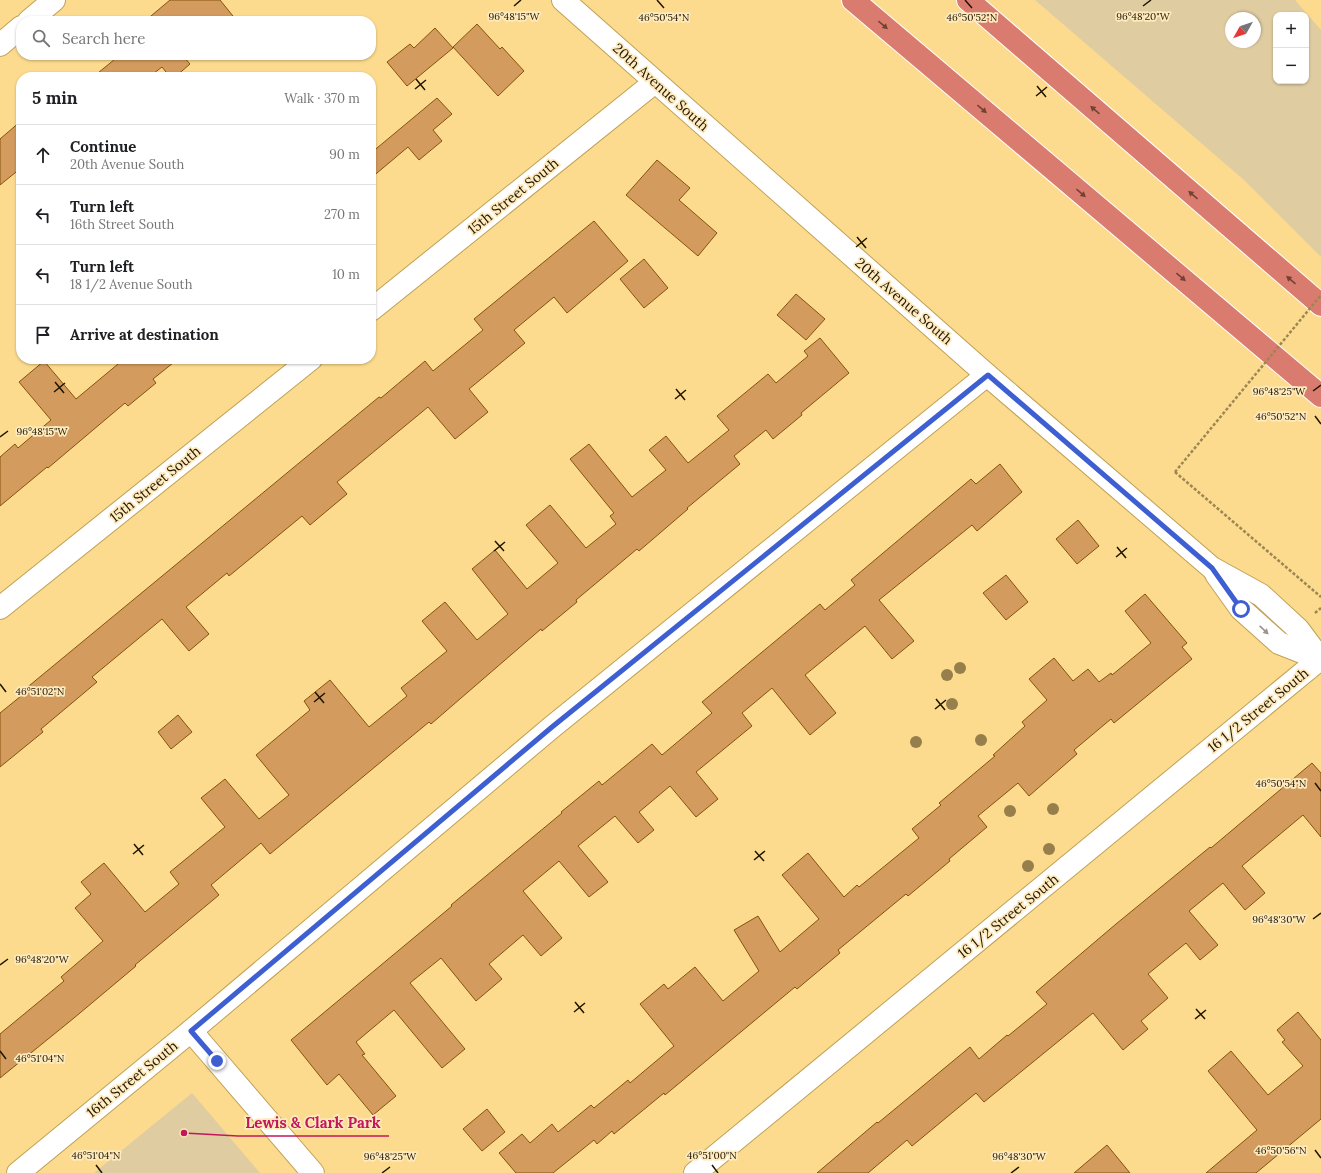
<!DOCTYPE html>
<html lang="en">
<head>
<meta charset="utf-8">
<style>
  :root { --surface:#fff; --page:#f6f6f6; --text:#202124; --muted:#757577; --line:#e0e0e0 }
  body { margin:0; font-family:Lora,serif; background:var(--page); color:var(--text) }
  .controls { position:absolute; right:12px; top:12px; display:grid; overflow:hidden; border-radius:8px; box-shadow:0 1px 3px #0004 }
  .controls button { width:36px; height:36px; display:grid; place-items:center; padding:0; border:0; border-bottom:1px solid var(--line); background:var(--surface); color:var(--text); font:20px sans-serif }
  .compass { position:absolute; left:1225px; top:12px; width:36px; height:36px; border-radius:50%; background:var(--surface); box-shadow:0 1px 3px #0004; rotate:230deg }
  .stop { position:absolute; width:12px; height:12px; margin:-9px; border:3px solid #3e5fd1; border-radius:50%; background:#fff }
  .stop.end { background:#3e5fd1; border-color:#fff; box-shadow:0 1px 4px #0008 }
  .list { margin:0; padding:0; list-style:none }
  h2 { display:flex; justify-content:space-between; align-items:center; height:52px; margin:0; padding:0 16px; font-size:17px }
  h2 small { font-size:13px; font-weight:400; color:var(--muted) }
  .list li { display:grid; grid-template-columns:26px 1fr auto; gap:12px; align-items:center; box-sizing:border-box; height:60px; padding:0 16px; border-top:1px solid var(--line) }
  .list b { display:block; font-size:15px; white-space:nowrap }
  .list p { margin:0; font-size:13px; white-space:nowrap; color:var(--muted) }
  .list em { font-size:13px; font-style:normal; color:var(--muted) }
  .icon { flex:none; width:22px; height:22px; fill:none; stroke:currentColor; stroke-width:2; stroke-linecap:round; stroke-linejoin:round }
  .map { position:relative; flex:none; width:1321px; height:1173px; overflow:hidden }
  .search { position:absolute; background:var(--surface); box-shadow:0 1px 3px #0004; left:16px; top:16px; width:360px; height:44px; display:flex; align-items:center; gap:10px; box-sizing:border-box; padding:0 14px; border-radius:16px; color:var(--muted); font-size:15px }
  .panel { position:absolute; background:var(--surface); box-shadow:0 1px 3px #0004; left:16px; top:72px; width:360px; height:292px; border-radius:16px }
  .map>svg:first-child { display:block }
  .green { fill:#dfcca1; fill-rule:evenodd }
  .building { fill:#d39b5e; stroke:#86530c }
  .lines { fill:none; stroke-linecap:round; stroke-linejoin:round }
  .street-casing { stroke:#c0a155; stroke-width:24 }
  .highway-casing { stroke:#fff; stroke-width:24 }
  .path { stroke:#9d8651; stroke-width:2.5; stroke-dasharray:3 2; stroke-linecap:butt }
  .street { stroke:#fff; stroke-width:22 }
  .highway { stroke:#da7b70; stroke-width:22 }
  .path-bridge { stroke:#9d8651; stroke-width:2.5; stroke-dasharray:3 2; stroke-linecap:butt }
  .tree { fill:#967f4a }
  .oneway { fill:#734332 }
  .oneway2 { fill:#9a968c }
  .route { stroke:#3e5fd1; stroke-width:5 }
  .ticks { fill:none; stroke:#1f1500; stroke-width:1.5 }
  .labels { text-anchor:middle; stroke-width:3.5; stroke-linejoin:round; paint-order:stroke }
  .street-label { font-size:14px; fill:#1f1500; stroke:#feeabd }
  .ticks-label { font-size:10px; text-anchor:middle; fill:#1f1500; stroke:#feeabd; stroke-width:3.5; stroke-linejoin:round; paint-order:stroke }
  .leader { fill:none; stroke:#c2185b; stroke-width:1.5 }
  .callout-dot { fill:#c2185b; stroke:#feeabd; stroke-width:1.5 }
  .callout-label { font-size:15px; text-anchor:middle; font-weight:bold; fill:#c2185b; stroke:#feeabd; stroke-width:3.5; stroke-linejoin:round; paint-order:stroke }
</style>
</head>
<body>
<div class="map">
<svg width="1321" height="1173" viewBox="0 0 1321 1173">
  <rect width="100%" height="100%" fill="#fcdb8e"/>
  <!-- green -->
  <g class="green">
    <path d="M1035,0H1295L1321,30V257L1244,180ZM1276,15H1306V81H1276ZM1231,18H1255V42H1231Z"/>
    <polygon points="192,1093 260,1173 94,1173"/>
  </g>
  <!-- building -->
  <g class="building">
    <polygon points="170,0 220,0 237,21 145,21"/>
    <polygon points="477,24 500,49 502,47 524,71 498,96 453,47"/>
    <polygon points="435,28 453,48 407,86 387,62 410,44 414,48"/>
    <polygon points="120,55 182,55 190,64 175,77 170,77 162,67 149,77 93,77"/>
    <polygon points="437,98 452,114 433,130 442,141 419,160 408,147 371,178 371,153"/>
    <polygon points="21,121 21,168 0,185 0,139"/>
    <polygon points="657,160 690,188 679,200 717,233 698,256 626,195"/>
    <polygon points="594,221 628,261 567,313 554,297 514,330 525,343 469,389 488,412 455,439 428,407 337,482 347,494 310,525 302,516 229,576 227,573 186,607 209,634 189,651 162,619 92,677 97,682 41,729 43,732 0,767 0,713 26,692 24,690 379,397 381,398 425,361 433,371 483,330 474,319"/>
    <polygon points="644,259 668,288 644,308 620,279"/>
    <polygon points="796,294 825,319 806,340 777,315"/>
    <polygon points="820,338 849,373 801,413 802,415 773,439 766,430 734,456 740,464 687,508 688,509 639,551 637,549 576,600 577,602 542,631 541,629 431,724 429,722 270,854 261,843 211,885 219,895 135,965 136,966 74,1018 0,1078 0,1034 64,981 61,977 103,941 75,908 91,894 81,882 104,863 145,912 179,884 170,872 225,827 201,798 225,779 259,819 289,795 256,755 310,710 304,701 330,680 369,727 407,696 401,688 447,651 422,621 445,602 477,640 508,614 472,569 495,550 527,589 558,563 526,525 550,505 586,548 616,524 610,516 614,513 570,459 589,444 632,497 666,470 649,450 666,436 688,463 729,430 717,416 768,374 776,383 808,356 804,351"/>
    <polygon points="124,359 178,359 153,379 156,383 128,406 125,403 48,468 47,467 0,506 0,457 15,444 18,448 51,420 19,382 44,361 76,399"/>
    <polygon points="1000,464 1022,492 977,531 972,525 879,600 914,641 892,659 865,626 805,675 836,713 810,735 772,688 742,713 752,726 696,772 718,799 696,817 670,786 639,812 654,830 638,843 615,816 578,846 608,882 589,897 559,861 523,891 562,938 541,956 523,935 489,964 502,979 476,1001 441,958 410,983 465,1049 442,1068 394,1010 356,1042 365,1054 362,1055 396,1096 373,1115 339,1074 327,1085 291,1040 452,906 451,905 562,813 561,812 599,781 602,785 652,744 662,755 712,713 702,702 820,604 825,610 855,585 851,580 971,479 976,484"/>
    <polygon points="1078,520 1099,546 1077,564 1056,539"/>
    <polygon points="1006,575 1028,602 1006,620 983,593"/>
    <polygon points="1145,594 1187,643 1182,647 1192,659 1114,723 1111,719 1074,750 1077,754 1029,796 1018,783 978,816 987,827 949,859 950,861 908,896 906,894 838,950 840,953 797,989 795,987 665,1095 664,1093 614,1134 612,1131 597,1144 594,1140 553,1173 516,1173 499,1153 522,1134 530,1143 552,1124 558,1132 591,1105 594,1108 628,1080 630,1083 674,1046 640,1004 664,984 668,989 695,967 723,1001 759,971 734,930 758,916 780,952 819,919 782,875 808,853 844,897 857,885 859,887 919,838 912,829 941,805 939,803 995,756 993,755 1025,726 1022,722 1047,700 1029,679 1054,658 1073,681 1088,669 1099,682 1111,673 1112,675 1151,643 1125,611"/>
    <polygon points="178,715 192,732 171,749 158,732"/>
    <polygon points="1312,763 1321,773 1321,837 1303,815 1242,866 1265,893 1245,910 1223,883 1189,911 1218,945 1200,960 1186,943 1148,974 1168,998 1141,1021 1148,1029 1123,1050 1093,1013 984,1102 976,1093 912,1146 907,1140 868,1173 817,1173 877,1122 878,1123 970,1047 979,1059 1007,1035 1008,1036 1047,1004 1036,992 1116,924 1210,847 1211,848"/>
    <polygon points="1298,1012 1321,1040 1321,1119 1256,1173 1206,1173 1257,1130 1208,1071 1231,1051 1268,1095 1303,1066 1282,1042 1285,1040 1277,1030"/>
    <polygon points="487,1109 505,1132 482,1151 463,1129"/>
    <polygon points="1107,1145 1130,1173 1074,1173"/>
  </g>
  <g class="lines">
    <defs>
      <g id="street">
        <polyline points="563,0 987,375 1212,568 1261,595 1298,629 1321,660"/>
        <polyline points="29,21 54,0"/>
        <polyline points="0,45 21,27"/>
        <polyline points="371,310 655,82"/>
        <polyline points="1216,574 1241,609 1279,643 1320,659"/>
        <polyline points="0,608 311,359"/>
        <polyline points="191,1031 313,1173"/>
        <polyline points="18,1173 191,1031 552,727 987,375"/>
        <polyline points="695,1173 1320,659"/>
      </g>
      <g id="highway">
        <polyline points="853,0 1321,396"/>
        <polyline points="968,0 1321,305"/>
      </g>
    </defs>
    <!-- street casing -->
    <use href="#street" class="street-casing"/>
    <!-- highway casing -->
    <use href="#highway" class="highway-casing"/>
    <!-- path -->
    <g class="path">
      <polyline points="1175,472 1321,597"/>
      <polyline points="1315,613 1321,608"/>
    </g>
    <!-- street -->
    <use href="#street" class="street"/>
    <!-- highway -->
    <use href="#highway" class="highway"/>
    <!-- path-bridge -->
    <polyline class="path-bridge" points="1175,472 1321,295"/>
  </g>
  <!-- trees -->
  <g class="tree">
    <circle cx="960" cy="668" r="6"/>
    <circle cx="947" cy="675" r="6"/>
    <circle cx="952" cy="704" r="6"/>
    <circle cx="981" cy="740" r="6"/>
    <circle cx="916" cy="742" r="6"/>
    <circle cx="1053" cy="809" r="6"/>
    <circle cx="1010" cy="811" r="6"/>
    <circle cx="1049" cy="849" r="6"/>
    <circle cx="1028" cy="866" r="6"/>
  </g>
  <!-- one-way arrows -->
  <defs><path id="oneway-solid" d="M-6-.8H1V-3.2L6.5 0L1 3.2V.8H-6Z"/></defs>
  <g class="oneway">
    <use href="#oneway-solid" transform="translate(883 25) rotate(40)"/>
    <use href="#oneway-solid" transform="translate(982 109) rotate(40)"/>
    <use href="#oneway-solid" transform="translate(1095 110) rotate(-139)"/>
    <use href="#oneway-solid" transform="translate(1081 193) rotate(40)"/>
    <use href="#oneway-solid" transform="translate(1193 195) rotate(-139)"/>
    <use href="#oneway-solid" transform="translate(1181 277) rotate(40)"/>
    <use href="#oneway-solid" transform="translate(1291 280) rotate(-139)"/>
  </g>
  <use class="oneway2" href="#oneway-solid" transform="translate(1264 630) rotate(43)"/>
  <g class="lines">
    <!-- route -->
    <polyline class="route" points="217,1061 191,1031 552,727 988,375 1212,568 1241,609"/>
  </g>
  <!-- ticks -->
  <path class="ticks" d="M657,0L664,8M965,0L972,8M514,6L521,0M1143,6L1151,0M416,79L425,90M1037,86L1046,97M415,89L426,80M1036,96L1047,87M857,237L866,248M856,247L867,238M55,382L64,393M676,389L685,400M1313,391L1321,385M54,392L65,383M675,399L686,390M1315,416L1321,424M0,437L8,431M495,541L504,551M1117,547L1126,558M494,551L505,542M1116,557L1127,548M0,684L6,692M315,692L324,703M936,699L945,710M314,702L325,693M935,709L946,700M1315,783L1321,791M134,844L143,855M755,851L764,861M133,854L144,845M754,860L765,851M1313,919L1321,913M0,965L8,959M575,1002L584,1013M1196,1009L1205,1019M574,1012L585,1003M1195,1019L1206,1010M0,1051L6,1059M1315,1150L1321,1158M96,1165L102,1173M712,1165L718,1173M382,1173L390,1167M1011,1173L1019,1167"/>
  <g class="labels">
    <!-- street labels -->
    <g class="street-label">
      <text transform="translate(661 87) rotate(42)" y="5">20th Avenue South</text>
      <text transform="translate(513 196) rotate(-39)" y="5">15th Street South</text>
      <text transform="translate(904 301) rotate(41)" y="5">20th Avenue South</text>
      <text transform="translate(155 484) rotate(-39)" y="5">15th Street South</text>
      <text transform="translate(1258 710) rotate(-39)" y="5">16 1/2 Street South</text>
      <text transform="translate(1008 916) rotate(-39)" y="5">16 1/2 Street South</text>
      <text transform="translate(132 1079) rotate(-39)" y="5">16th Street South</text>
    </g>
  </g>
  <g class="ticks-label">
    <text x="1143" y="20">96°48'20"W</text>
    <text x="514" y="20">96°48'15"W</text>
    <text x="664" y="21">46°50'54"N</text>
    <text x="972" y="21">46°50'52"N</text>
    <text x="1279" y="395">96°48'25"W</text>
    <text x="1281" y="420">46°50'52"N</text>
    <text x="42" y="435">96°48'15"W</text>
    <text x="40" y="695">46°51'02"N</text>
    <text x="1281" y="787">46°50'54"N</text>
    <text x="1279" y="923">96°48'30"W</text>
    <text x="42" y="963">96°48'20"W</text>
    <text x="40" y="1062">46°51'04"N</text>
    <text x="1281" y="1154">46°50'56"N</text>
    <text x="96" y="1159">46°51'04"N</text>
    <text x="712" y="1159">46°51'00"N</text>
    <text x="390" y="1160">96°48'25"W</text>
    <text x="1019" y="1160">96°48'30"W</text>
  </g>
  <!-- callouts -->
  <path class="leader" d="M184 1133L238 1136H389"/>
  <circle class="callout-dot" cx="184" cy="1133" r="4"/>
  <g class="callout-label">
    <text x="313" y="1128">Lewis &amp; Clark Park</text>
  </g>
</svg>
<div class="controls">
<button>+</button>
<button>−</button>
</div>
<svg class="compass" viewBox="-18 -18 36 36"><path d="M0-13l5 13h-10z" fill="#e53935"/><path d="M0 13l5-13h-10z" fill="#757577"/></svg>
<div class="stop" style="left:1241px;top:609px"></div>
<div class="stop end" style="left:217px;top:1061px"></div>
<div class="search"><svg class="icon" aria-label="search" viewBox="0 0 24 24"><circle cx="10" cy="10" r="6"/><path d="M15 15l6 6"/></svg>Search here</div>
<section class="panel">
<h2>5 min<small>Walk · 370 m</small></h2>
<ul class="list">
<li><svg class="icon" aria-label="ahead" viewBox="0 0 24 24"><path d="M12 20V5M6 11l6-6 6 6"/></svg><div><b>Continue</b><p>20th Avenue South</p></div><em>90 m</em></li>
<li><svg class="icon" aria-label="left" viewBox="0 0 24 24"><path d="M17 20v-9H6M10 6l-5 5 5 5"/></svg><div><b>Turn left</b><p>16th Street South</p></div><em>270 m</em></li>
<li><svg class="icon" aria-label="left" viewBox="0 0 24 24"><path d="M17 20v-9H6M10 6l-5 5 5 5"/></svg><div><b>Turn left</b><p>18 1/2 Avenue South</p></div><em>10 m</em></li>
<li><svg class="icon" aria-label="arrive" viewBox="0 0 24 24"><path d="M6 21V4h12l-3 4 3 4H6"/></svg><div><b>Arrive at destination</b></div></li>
</ul>
</section>
</div>
</body>
</html>
